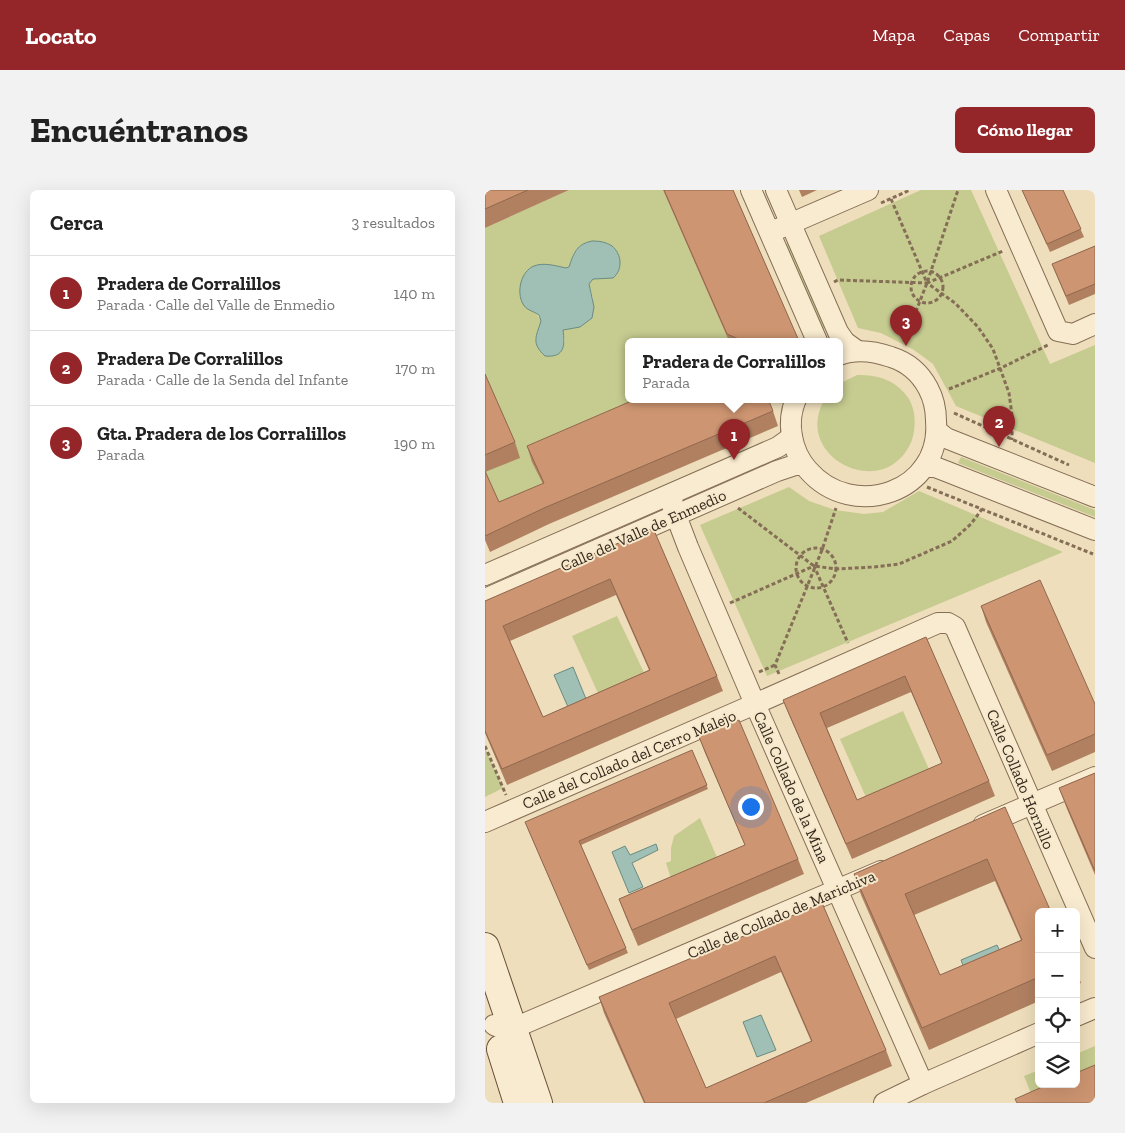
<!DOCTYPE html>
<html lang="es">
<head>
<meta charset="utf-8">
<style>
  :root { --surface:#fff; --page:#f2f2f2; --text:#222; --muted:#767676; --line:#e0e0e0; --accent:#942529 }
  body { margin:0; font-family:"Zilla Slab",serif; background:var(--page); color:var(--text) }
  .controls { position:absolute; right:15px; bottom:15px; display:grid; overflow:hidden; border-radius:8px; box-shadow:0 5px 20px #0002 }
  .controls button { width:45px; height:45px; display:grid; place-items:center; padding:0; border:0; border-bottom:1px solid var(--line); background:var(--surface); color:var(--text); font:25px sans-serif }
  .you { position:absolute; left:265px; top:616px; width:18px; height:18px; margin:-12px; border:4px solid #fff; border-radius:50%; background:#1a73e8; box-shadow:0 0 0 8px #1a73e833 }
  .badge { display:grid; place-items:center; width:32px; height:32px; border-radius:50%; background:var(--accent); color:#fff; font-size:16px; font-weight:700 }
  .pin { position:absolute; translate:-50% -41px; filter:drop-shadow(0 1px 2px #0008) }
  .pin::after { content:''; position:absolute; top:26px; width:18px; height:15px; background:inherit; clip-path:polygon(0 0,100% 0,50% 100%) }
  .popup { position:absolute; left:140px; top:148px; width:218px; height:65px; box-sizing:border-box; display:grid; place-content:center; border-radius:8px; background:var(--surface); filter:drop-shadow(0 1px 4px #0005); font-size:16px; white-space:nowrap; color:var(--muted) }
  .popup b { font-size:19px; color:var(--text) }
  .popup::after { content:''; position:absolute; left:50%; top:100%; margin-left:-10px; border:10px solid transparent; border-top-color:var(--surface) }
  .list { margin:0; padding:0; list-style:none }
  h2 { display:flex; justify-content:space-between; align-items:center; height:65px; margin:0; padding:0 20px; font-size:21px }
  h2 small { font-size:16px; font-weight:400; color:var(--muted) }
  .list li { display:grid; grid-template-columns:32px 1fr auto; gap:15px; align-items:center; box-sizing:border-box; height:75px; padding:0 20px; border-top:1px solid var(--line) }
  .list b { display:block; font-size:19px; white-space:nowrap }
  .list p { margin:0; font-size:16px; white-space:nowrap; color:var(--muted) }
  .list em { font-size:16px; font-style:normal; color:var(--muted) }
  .icon { flex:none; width:28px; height:28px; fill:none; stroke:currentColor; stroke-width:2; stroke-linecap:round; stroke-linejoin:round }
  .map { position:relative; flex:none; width:610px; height:913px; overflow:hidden; border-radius:8px }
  header { display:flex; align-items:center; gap:30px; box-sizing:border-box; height:70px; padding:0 25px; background:var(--accent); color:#fff }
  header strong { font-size:24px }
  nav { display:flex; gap:28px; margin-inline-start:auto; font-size:18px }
  .intro { display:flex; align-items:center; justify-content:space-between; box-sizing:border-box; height:120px; padding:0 30px }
  h1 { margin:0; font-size:35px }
  .button { padding:12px 22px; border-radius:8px; background:var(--accent); color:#fff; font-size:18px; font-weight:700 }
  main { display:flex; gap:30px; padding:0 30px }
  aside { flex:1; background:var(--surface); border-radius:8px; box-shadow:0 5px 20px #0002 }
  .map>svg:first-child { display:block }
  .green { fill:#c6cb90; fill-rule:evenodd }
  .water { fill:#a0bfb5; stroke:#688c82 }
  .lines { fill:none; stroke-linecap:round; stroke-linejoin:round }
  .street-casing { stroke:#856e56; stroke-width:22 }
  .secondary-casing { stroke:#674f39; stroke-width:30 }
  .path { stroke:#856e56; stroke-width:3; stroke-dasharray:4 2.5; stroke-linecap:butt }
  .street { stroke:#f9ebcf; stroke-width:20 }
  .secondary { stroke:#f9ebcf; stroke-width:28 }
  .wall { fill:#b08061; fill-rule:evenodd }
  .building { fill:#cd9571; stroke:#90684f; fill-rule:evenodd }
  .labels { text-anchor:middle; stroke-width:4; stroke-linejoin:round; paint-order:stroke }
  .street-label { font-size:16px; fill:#34261b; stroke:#f5e8cb }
</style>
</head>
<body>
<header>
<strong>Locato</strong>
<nav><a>Mapa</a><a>Capas</a><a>Compartir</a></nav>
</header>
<div class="intro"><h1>Encuéntranos</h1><a class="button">Cómo llegar</a></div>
<main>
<aside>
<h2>Cerca<small>3 resultados</small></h2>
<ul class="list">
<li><span class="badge">1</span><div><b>Pradera de Corralillos</b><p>Parada · Calle del Valle de Enmedio</p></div><em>140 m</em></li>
<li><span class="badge">2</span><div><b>Pradera De Corralillos</b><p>Parada · Calle de la Senda del Infante</p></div><em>170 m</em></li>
<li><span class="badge">3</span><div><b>Gta. Pradera de los Corralillos</b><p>Parada</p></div><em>190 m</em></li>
</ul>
</aside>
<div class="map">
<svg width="610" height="913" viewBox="0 0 610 913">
  <rect width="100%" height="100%" fill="#eedebc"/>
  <!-- green -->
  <g class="green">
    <path d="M84,0H178L244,151H144V209H193L48,272L65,309L19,328L0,284V38ZM107,51L128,88L108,89L104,94L108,109L107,128L95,137L78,140L80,152L50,150L56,131L51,123L65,75L81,78L84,77C88,62 92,54 107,51Z"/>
    <polygon points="436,0 486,0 565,174 610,155 610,273 471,216 448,174 429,160 396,143 373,138 334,46"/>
    <polygon points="305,52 342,137 337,140 299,55"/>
    <path d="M372,185C394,185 411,190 424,209C431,221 431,237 427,250C401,315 305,267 340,209H354V194Z"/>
    <polygon points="295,265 299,272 196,317 196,310"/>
    <polygon points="476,267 610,320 610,327 473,273"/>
    <polygon points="304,297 324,311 350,320 379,324 398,322 434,301 578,362 282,486 215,335"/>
    <polygon points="176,313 178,323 0,401 0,393"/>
    <polygon points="132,426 164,493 118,514 87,446"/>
    <polygon points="418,521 447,586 384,614 355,549"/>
    <polygon points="0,558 18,598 0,607"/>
    <polygon points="215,628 234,672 187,692 181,673 186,671 186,658 189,646"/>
    <polygon points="610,856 610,893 591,893 591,864"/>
    <polygon points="554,880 554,894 574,894 550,913 539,886"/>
  </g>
  <!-- water -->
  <g class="water">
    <path d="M107,51C114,51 121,52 127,56C137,64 138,80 128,88L108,89L104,94L109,117L107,128L95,137L78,140C80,155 80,168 60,166C46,153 51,147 56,131L54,125C48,121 41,120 38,114C31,102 36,81 49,76C59,72 71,76 81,78L84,77C89,62 92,54 107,51Z"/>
    <polygon points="88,477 101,509 83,517 69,485"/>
    <polygon points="171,654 173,660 147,673 158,697 144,703 127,662 140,656 145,665"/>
    <polygon points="512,755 521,774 484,790 476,770"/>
    <polygon points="276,825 291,860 272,867 258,832"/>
  </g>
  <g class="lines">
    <defs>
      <g id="street">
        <polyline points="266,0 332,151"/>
        <polyline points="291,0 353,142 360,152 371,160"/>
        <polyline points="511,0 573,141 588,144 610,134"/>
        <polyline points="293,39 383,0"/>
        <path d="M311,209C301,232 306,261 323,280C368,332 457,302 451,231C451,218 449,209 443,198C435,183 422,172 406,167C389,161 372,158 354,165"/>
        <polyline points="452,241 461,248 610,307"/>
        <polyline points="439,277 450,277 463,282 610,340"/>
        <polyline points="188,304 187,315 203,357 270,514 438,894"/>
        <polyline points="0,385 293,257 307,247"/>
        <polyline points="0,409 292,281 310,275 318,275"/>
        <polyline points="0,632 270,514 453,433 463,433 470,437 610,758"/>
        <polyline points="498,635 610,587"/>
        <polyline points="591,826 610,818"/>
        <polyline points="9,835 21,840 29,838 396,681"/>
        <polyline points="399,913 438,894 554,843"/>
      </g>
      <g id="secondary">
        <polyline points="0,757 53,913"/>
        <polyline points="16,859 33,913"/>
      </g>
    </defs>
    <!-- street casing -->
    <use href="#street" class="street-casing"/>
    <!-- secondary casing -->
    <use href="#secondary" class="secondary-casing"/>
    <!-- path -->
    <g class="path">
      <polyline points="406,9 442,93 518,61"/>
      <polyline points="396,13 425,0"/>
      <circle cx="442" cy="97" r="16"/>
      <polyline points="349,92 353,90 442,93 470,113 493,137 508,159 524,203 527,225 527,250"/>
      <polyline points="419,152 442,93 473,0"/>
      <polyline points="464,199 516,178 563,155"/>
      <polyline points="469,223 584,275"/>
      <polyline points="442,297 608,364"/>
      <polyline points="253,318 329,376 351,379 389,377 414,374 467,351 486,334 497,319"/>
      <circle cx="331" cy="378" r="20"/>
      <polyline points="245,413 329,376 363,453"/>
      <polyline points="274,482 290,475"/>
      <polyline points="294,484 290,475 337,360 351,318"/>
      <polyline points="0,556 21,605"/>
    </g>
    <!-- street -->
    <use href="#street" class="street"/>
    <!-- secondary -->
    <use href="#secondary" class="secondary"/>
  </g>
  <!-- wall -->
  <g class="wall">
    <polygon points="0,0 84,0 0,38"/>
    <polygon points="178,0 248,0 314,151 244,151"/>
    <polygon points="314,0 332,0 317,7"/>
    <polygon points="537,0 578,0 599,47 565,62"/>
    <polygon points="610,56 610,104 584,115 567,74"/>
    <polygon points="0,184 30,252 35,268 0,282 14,312 58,294 47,272 42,256 288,221 293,236 64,334 5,362 0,350"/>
    <path d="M168,338L232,486L238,501L22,595L0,543V411ZM131,405L164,480L58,527L25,451Z"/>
    <polygon points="496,416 610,514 610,562 567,581 501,432"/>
    <path d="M441,447L504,591L510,606L367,669L304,525L298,510ZM426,502L457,573L372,610L342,538Z"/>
    <polygon points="214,547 313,669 319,684 153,756 140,725 134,709 260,655 220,563"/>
    <polygon points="207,560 223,599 96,655 143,763 104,780 42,637"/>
    <polygon points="610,583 610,685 582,619 574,598"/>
    <path d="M520,617L554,722V811L444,860L376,705L369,684ZM510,691L536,750L455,785L429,725Z"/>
    <path d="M337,713L401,860L407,876L321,913H159L119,823L114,807ZM296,782L326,851L221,898L191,829Z"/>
    <polygon points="591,780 596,793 591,795"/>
  </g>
  <!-- building -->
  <g class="building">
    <polygon points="0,0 43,0 0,19"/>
    <polygon points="179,0 248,0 314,151 258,151 242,144"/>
    <polygon points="537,0 578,0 596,39 562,54"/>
    <polygon points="610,56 610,94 581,106 567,74"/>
    <polygon points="0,184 30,252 0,265"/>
    <polygon points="151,209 283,209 288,221 59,318 0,346 0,281 14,312 59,293 42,256"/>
    <path d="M168,338L232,486L17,579L0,541V411ZM125,389L165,480L58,527L18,436Z"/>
    <polygon points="555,390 610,514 610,544 562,565 496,416"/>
    <path d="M441,447L504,591L361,654L298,510ZM420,486L457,573L372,610L335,523Z"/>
    <polygon points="254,530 313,669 147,740 134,709 260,655 214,547"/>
    <polygon points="207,560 222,595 94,651 141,758 102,775 40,632"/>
    <polygon points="610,583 610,681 574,598"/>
    <path d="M520,617L566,722H554V787L437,838L369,684ZM502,669L537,750L455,785L420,704Z"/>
    <path d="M337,713L401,860L279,913H160L114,807ZM290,766L327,851L221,898L184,813Z"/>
    <polygon points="610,875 610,913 532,913 530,909 564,894 591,894 591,883"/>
  </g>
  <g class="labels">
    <!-- street labels -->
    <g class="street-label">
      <text transform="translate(158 340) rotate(-24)" y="6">Calle del Valle de Enmedio</text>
      <text transform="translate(144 569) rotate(-23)" y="6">Calle del Collado del Cerro Malejo</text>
      <text transform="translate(536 589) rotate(67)" y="6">Calle Collado Hornillo</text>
      <text transform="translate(307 597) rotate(66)" y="6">Calle Collado de la Mina</text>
      <text transform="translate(296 724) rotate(-23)" y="6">Calle de Collado de Marichiva</text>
    </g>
  </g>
</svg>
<div class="controls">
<button>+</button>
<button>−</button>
<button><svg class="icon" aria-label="locate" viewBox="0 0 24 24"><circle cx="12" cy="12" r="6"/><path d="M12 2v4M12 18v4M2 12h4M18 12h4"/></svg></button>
<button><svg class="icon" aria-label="layers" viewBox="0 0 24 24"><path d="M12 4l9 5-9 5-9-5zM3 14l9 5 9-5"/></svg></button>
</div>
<div class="you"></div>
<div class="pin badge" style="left:249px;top:270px">1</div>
<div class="popup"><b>Pradera de Corralillos</b>Parada</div>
<div class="pin badge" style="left:514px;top:257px">2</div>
<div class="pin badge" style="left:421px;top:156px">3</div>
</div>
</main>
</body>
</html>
